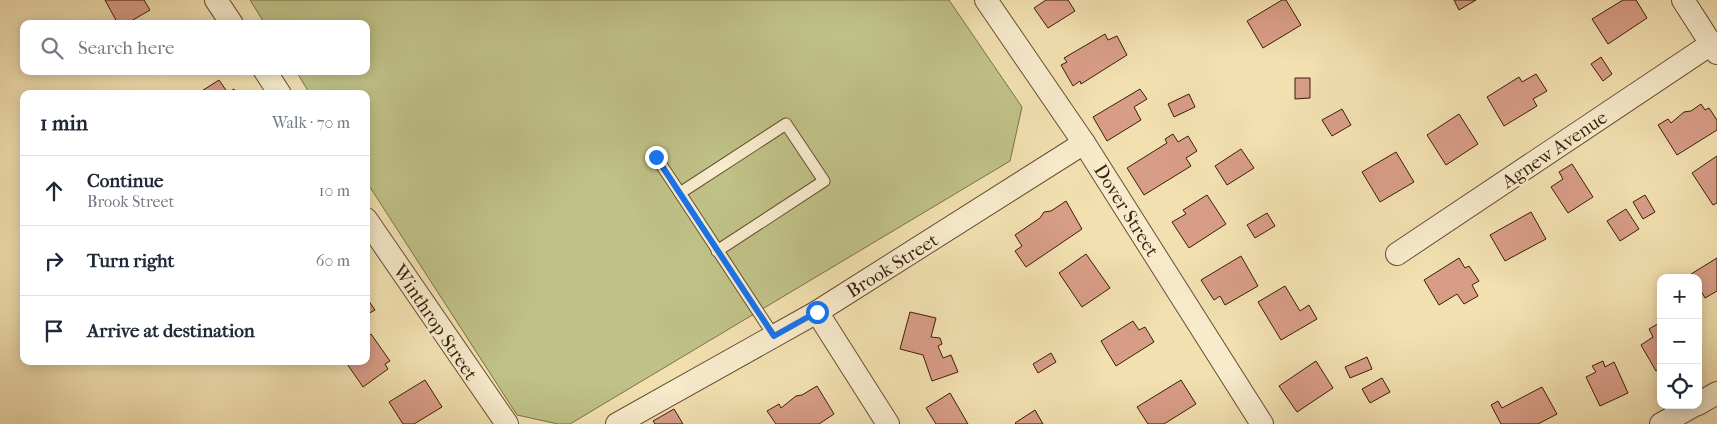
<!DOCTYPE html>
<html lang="en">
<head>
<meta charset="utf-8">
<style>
  :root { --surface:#fff; --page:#f6f6f7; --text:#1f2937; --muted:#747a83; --line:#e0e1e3 }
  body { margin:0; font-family:"IM FELL French Canon",serif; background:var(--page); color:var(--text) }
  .controls { position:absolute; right:15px; bottom:15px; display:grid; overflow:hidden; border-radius:10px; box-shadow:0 2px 12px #0003 }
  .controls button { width:45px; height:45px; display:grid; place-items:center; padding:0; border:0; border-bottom:1px solid var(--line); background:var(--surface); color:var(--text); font:25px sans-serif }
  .stop { position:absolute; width:15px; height:15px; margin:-11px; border:4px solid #1a73e8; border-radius:50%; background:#fff }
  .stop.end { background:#1a73e8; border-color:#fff; box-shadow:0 1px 5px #0008 }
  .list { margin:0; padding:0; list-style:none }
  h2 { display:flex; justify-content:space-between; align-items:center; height:65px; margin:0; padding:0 20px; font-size:21px }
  h2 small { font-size:16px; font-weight:400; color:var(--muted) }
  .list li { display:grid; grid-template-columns:32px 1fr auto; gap:15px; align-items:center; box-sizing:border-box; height:70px; padding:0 20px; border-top:1px solid var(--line) }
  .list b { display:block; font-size:19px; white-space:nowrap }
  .list p { margin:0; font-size:16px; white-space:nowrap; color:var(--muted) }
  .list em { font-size:16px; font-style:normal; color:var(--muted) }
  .icon { flex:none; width:28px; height:28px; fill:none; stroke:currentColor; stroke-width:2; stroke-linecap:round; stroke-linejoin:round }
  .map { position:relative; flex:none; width:1717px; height:424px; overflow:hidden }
  .search { position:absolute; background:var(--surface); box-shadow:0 2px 12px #0003; left:20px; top:20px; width:350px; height:55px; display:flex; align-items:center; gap:12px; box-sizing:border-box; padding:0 18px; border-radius:10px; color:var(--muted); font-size:19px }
  .panel { position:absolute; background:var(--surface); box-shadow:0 2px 12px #0003; left:20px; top:90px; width:350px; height:275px; border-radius:10px }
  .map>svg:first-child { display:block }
  .park { fill:#bfc187; stroke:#7c7048 }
  .building { fill:#d89d87; stroke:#3a1e09 }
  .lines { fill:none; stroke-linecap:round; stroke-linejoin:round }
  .lane-casing { stroke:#684e33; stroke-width:13 }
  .street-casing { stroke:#684e33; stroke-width:24 }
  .lane { stroke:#f7ebcc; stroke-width:11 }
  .street { stroke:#f7ebcc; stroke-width:22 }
  .route { stroke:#1a73e8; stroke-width:6 }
  .labels { text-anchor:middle; stroke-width:5; stroke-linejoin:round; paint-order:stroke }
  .street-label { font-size:19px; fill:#3a1e09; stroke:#f7ebcc }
</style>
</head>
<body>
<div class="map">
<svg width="1717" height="424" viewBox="0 0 1717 424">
  <rect width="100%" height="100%" fill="#f2e0b0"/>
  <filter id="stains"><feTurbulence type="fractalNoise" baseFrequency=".004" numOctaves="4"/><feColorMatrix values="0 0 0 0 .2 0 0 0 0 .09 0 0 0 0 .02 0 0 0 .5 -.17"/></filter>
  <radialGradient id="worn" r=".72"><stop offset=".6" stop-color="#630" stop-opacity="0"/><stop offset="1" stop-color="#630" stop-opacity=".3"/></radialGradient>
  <!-- park -->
  <polygon class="park" points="250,0 949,0 1022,107 1010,161 570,424 558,424 517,415 366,181 366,94 310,94 296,71 366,71 366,24 265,24"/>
  <!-- building -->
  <g class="building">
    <polygon points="105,0 144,0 150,10 126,24 118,24"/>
    <polygon points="1046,0 1068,0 1075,11 1048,28 1034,8"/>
    <polygon points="1282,0 1286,0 1301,25 1263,48 1247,21"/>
    <polygon points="1454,0 1476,0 1459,10"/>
    <polygon points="1623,0 1636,0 1647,18 1608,44 1592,19"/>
    <polygon points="1105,34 1108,40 1117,36 1127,55 1081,84 1080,81 1073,86 1061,65 1067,62 1064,58"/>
    <polygon points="1601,57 1612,74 1603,81 1591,64"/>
    <polygon points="1536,74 1547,91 1533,99 1537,106 1504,126 1487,97 1519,77 1522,82"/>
    <polygon points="1295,78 1310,78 1310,98 1295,99"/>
    <polygon points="219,80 228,93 234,89 237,94 197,94"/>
    <polygon points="1140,89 1147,99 1134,107 1141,120 1107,141 1093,117"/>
    <polygon points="1189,94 1195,107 1174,117 1168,104"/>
    <polygon points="1701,104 1705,110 1709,108 1717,120 1717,130 1677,155 1658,125 1668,119 1671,123 1684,112 1691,111"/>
    <polygon points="1342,109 1351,125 1332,136 1322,120"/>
    <polygon points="1459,114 1478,144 1446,165 1427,135"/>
    <polygon points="1173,134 1178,142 1188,136 1197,151 1186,158 1191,166 1144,195 1127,168 1167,143 1165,139"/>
    <polygon points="1241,149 1254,168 1227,185 1215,166"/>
    <polygon points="1396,152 1414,182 1380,202 1362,172"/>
    <polygon points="1717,156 1717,203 1713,205 1692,173"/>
    <polygon points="1572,164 1593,197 1568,213 1551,187 1563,179 1559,172"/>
    <polygon points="1207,195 1226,224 1189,248 1172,222 1186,214 1183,210"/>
    <polygon points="1645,195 1655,212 1643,219 1633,202"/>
    <polygon points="1066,201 1082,229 1026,267 1015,251 1022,246 1015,235 1040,218 1044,212 1051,211"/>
    <polygon points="1626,209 1639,229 1620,241 1607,221"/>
    <polygon points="1531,212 1546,239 1505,261 1490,235"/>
    <polygon points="1267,213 1275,226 1255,238 1247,225"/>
    <polygon points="1086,254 1110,288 1082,307 1059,273"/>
    <polygon points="1241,256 1258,286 1225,305 1220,296 1214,300 1201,280"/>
    <polygon points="1459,258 1465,268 1469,266 1479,281 1472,285 1478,296 1464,304 1457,294 1439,305 1424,280"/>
    <polygon points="1717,258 1717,291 1705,298 1698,286 1698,278 1693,278 1691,274"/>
    <polygon points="1285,286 1300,311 1309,305 1317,319 1281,340 1258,302"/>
    <polygon points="366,297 375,310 366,315"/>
    <polygon points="910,312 936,318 931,337 940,338 942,344 938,346 943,358 951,355 958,372 932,381 923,355 900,349"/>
    <polygon points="1133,321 1139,330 1145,327 1154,342 1116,366 1101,341"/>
    <polygon points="1661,322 1661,368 1656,371 1641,345 1653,337 1649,329"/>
    <polygon points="371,334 390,361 385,364 388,369 363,387 345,361 366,361 366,338"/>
    <polygon points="1051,353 1056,362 1038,373 1033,364"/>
    <polygon points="1367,357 1372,369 1350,378 1345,367"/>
    <polygon points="1316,361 1333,388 1297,412 1279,386"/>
    <polygon points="1603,361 1605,367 1614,362 1628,393 1600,406 1586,377 1596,372 1592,366"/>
    <polygon points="1382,378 1390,392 1370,403 1362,389"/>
    <polygon points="425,380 442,407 414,424 403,424 389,402"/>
    <polygon points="1181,380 1196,404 1164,424 1148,424 1137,407"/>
    <polygon points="817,386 834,414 819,424 776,424 767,411 779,404 781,408 796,396 802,395"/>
    <polygon points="1542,387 1557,414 1538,424 1501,424 1491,405 1498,401 1502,408"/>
    <polygon points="950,393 968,424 936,424 926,408"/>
    <polygon points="674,409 683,424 655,424 653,421"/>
    <polygon points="1035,410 1043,424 1016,424 1015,423"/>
  </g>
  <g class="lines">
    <defs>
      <g id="lane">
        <polyline points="656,157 680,193"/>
        <polyline points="717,251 824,181 786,124 680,193 774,336"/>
      </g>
      <g id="street">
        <polyline points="216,0 232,24"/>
        <polyline points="986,0 1084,143 1262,424"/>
        <polyline points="1683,0 1717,53"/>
        <polyline points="265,71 280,94"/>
        <polyline points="366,219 507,424"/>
        <polyline points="1397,254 1711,44"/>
        <polyline points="817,312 888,424"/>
        <polyline points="1698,404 1717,393"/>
        <polyline points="617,424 817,312 1084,143"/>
        <polyline points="1661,424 1695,405"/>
      </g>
    </defs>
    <!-- lane casing -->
    <use href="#lane" class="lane-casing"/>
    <!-- street casing -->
    <use href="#street" class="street-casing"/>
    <!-- lane -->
    <use href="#lane" class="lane"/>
    <!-- street -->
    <use href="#street" class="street"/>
  </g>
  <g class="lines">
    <!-- route -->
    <polyline class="route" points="656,157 774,336 817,312"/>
  </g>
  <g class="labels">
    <!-- street labels -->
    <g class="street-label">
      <text transform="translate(1554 149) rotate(-34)" y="7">Agnew Avenue</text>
      <text transform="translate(1127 210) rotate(58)" y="7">Dover Street</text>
      <text transform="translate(892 265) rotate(-32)" y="7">Brook Street</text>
      <text transform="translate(436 322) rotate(56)" y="7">Winthrop Street</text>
    </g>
  </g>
  <rect width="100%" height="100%" filter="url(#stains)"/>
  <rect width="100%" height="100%" fill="url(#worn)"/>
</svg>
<div class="controls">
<button>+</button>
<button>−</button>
<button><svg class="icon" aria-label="locate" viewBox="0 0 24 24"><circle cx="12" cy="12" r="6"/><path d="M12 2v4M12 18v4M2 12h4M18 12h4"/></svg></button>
</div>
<div class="stop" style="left:817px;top:312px"></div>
<div class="stop end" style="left:656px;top:157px"></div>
<div class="search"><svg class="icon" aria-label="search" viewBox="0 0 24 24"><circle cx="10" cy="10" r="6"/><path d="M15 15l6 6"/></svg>Search here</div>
<section class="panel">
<h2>1 min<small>Walk · 70 m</small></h2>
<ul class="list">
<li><svg class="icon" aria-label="ahead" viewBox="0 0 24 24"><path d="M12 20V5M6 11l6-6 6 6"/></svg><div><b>Continue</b><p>Brook Street</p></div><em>10 m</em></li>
<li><svg class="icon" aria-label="right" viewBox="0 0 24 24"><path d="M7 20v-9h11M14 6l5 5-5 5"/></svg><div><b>Turn right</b></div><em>60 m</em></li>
<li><svg class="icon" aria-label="arrive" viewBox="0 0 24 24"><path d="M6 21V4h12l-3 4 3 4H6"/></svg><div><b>Arrive at destination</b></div></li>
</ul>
</section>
</div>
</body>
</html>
